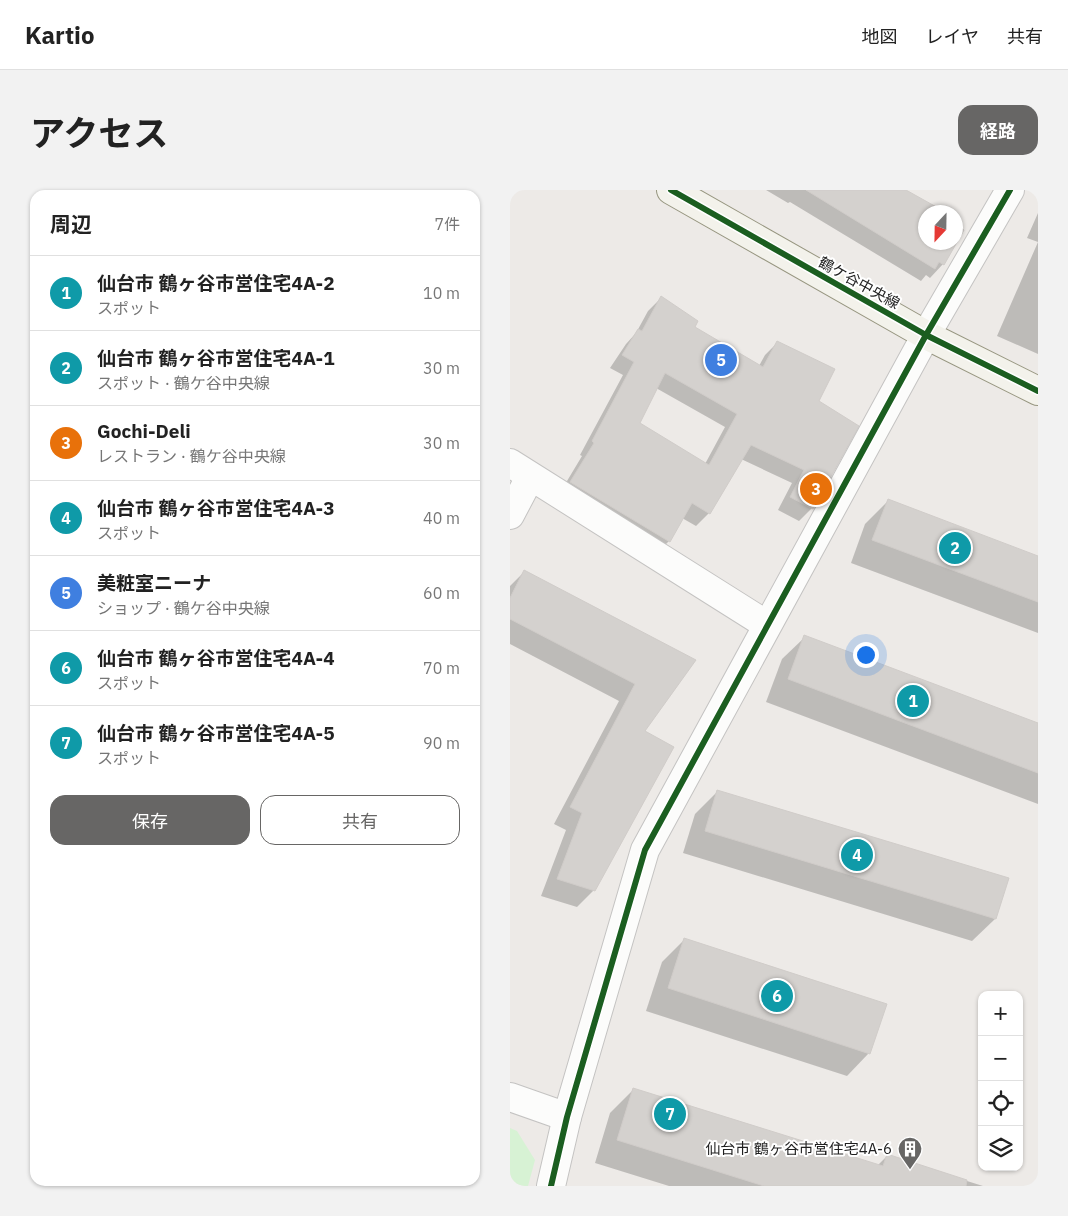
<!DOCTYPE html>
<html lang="ja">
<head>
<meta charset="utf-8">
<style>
  :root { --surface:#fff; --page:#f2f2f2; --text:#222; --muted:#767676; --line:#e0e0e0; --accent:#676665 }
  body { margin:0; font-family:"IBM Plex Sans","Noto Sans JP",sans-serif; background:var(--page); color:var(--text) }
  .controls { position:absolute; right:15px; bottom:15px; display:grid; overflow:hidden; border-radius:10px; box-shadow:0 1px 4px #0004 }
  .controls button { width:45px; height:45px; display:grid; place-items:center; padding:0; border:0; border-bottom:1px solid var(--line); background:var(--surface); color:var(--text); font:25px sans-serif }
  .compass { position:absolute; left:408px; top:15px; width:45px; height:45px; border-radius:50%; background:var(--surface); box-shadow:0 1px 4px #0004; rotate:202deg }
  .you { position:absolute; left:355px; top:464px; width:18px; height:18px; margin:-12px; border:4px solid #fff; border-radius:50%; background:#1a73e8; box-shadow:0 0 0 8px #1a73e833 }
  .badge { display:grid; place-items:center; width:32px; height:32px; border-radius:50%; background:var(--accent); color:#fff; font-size:16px; font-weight:700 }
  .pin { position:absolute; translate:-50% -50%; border:2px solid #fff; box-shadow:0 1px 5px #0006 }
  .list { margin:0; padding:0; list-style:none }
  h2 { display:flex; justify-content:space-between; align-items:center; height:65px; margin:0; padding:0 20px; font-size:21px }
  h2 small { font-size:16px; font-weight:400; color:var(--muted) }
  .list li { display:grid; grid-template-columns:32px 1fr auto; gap:15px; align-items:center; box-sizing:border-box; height:75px; padding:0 20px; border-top:1px solid var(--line) }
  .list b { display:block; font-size:19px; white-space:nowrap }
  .list p { margin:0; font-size:16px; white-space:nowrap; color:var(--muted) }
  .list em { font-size:16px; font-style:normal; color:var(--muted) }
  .actions { display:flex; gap:10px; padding:15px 20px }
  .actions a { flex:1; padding:11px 0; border:1px solid var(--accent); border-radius:15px; text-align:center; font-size:18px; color:var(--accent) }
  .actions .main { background:var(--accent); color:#fff }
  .icon { flex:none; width:28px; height:28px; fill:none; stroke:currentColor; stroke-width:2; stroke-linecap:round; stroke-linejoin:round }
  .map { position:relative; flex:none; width:528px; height:996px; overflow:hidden; border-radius:15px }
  header { display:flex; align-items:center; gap:30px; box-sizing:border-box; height:70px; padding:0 25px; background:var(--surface); border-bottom:1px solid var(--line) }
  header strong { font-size:24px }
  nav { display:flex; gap:28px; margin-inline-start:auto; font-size:18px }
  .intro { display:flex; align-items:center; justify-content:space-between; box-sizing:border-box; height:120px; padding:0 30px }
  h1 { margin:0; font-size:35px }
  .button { padding:12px 22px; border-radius:15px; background:var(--accent); color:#fff; font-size:18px; font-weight:700 }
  main { display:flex; gap:30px; padding:0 30px }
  aside { flex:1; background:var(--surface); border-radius:15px; box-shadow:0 1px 4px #0004 }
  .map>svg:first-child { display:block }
  .park { fill:#d7f2d4 }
  .shadow { fill:#0003; fill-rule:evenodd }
  .building { fill:#d4d1ce; stroke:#d0ccc9; fill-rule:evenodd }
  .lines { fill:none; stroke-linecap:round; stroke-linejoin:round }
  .street-casing { stroke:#c4c3c2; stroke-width:30 }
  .secondary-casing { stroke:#979680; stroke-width:30 }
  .street { stroke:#fcfcfb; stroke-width:28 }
  .secondary { stroke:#f3f2eb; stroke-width:28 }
  .cycleway-casing { stroke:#fff; stroke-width:9 }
  .cycleway { stroke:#1b5e20; stroke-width:6 }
  .labels { text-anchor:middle; stroke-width:4; stroke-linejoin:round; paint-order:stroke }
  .street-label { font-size:15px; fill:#1f1f1f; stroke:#fff }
  .poi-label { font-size:15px; fill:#1f1f1f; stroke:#fff; text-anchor:end }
</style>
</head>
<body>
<header>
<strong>Kartio</strong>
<nav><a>地図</a><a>レイヤ</a><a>共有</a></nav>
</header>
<div class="intro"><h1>アクセス</h1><a class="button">経路</a></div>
<main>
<aside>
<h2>周辺<small>7件</small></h2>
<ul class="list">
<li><span class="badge" style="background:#0f9aa8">1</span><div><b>仙台市 鶴ヶ谷市営住宅4A-2</b><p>スポット</p></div><em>10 m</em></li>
<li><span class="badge" style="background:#0f9aa8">2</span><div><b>仙台市 鶴ヶ谷市営住宅4A-1</b><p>スポット · 鶴ケ谷中央線</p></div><em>30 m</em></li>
<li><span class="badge" style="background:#e8710a">3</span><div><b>Gochi-Deli</b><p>レストラン · 鶴ケ谷中央線</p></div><em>30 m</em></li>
<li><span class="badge" style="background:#0f9aa8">4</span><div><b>仙台市 鶴ヶ谷市営住宅4A-3</b><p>スポット</p></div><em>40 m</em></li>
<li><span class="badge" style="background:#3f7fe0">5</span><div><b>美粧室ニーナ</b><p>ショップ · 鶴ケ谷中央線</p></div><em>60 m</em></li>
<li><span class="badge" style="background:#0f9aa8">6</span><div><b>仙台市 鶴ヶ谷市営住宅4A-4</b><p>スポット</p></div><em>70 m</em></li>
<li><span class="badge" style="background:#0f9aa8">7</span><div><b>仙台市 鶴ヶ谷市営住宅4A-5</b><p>スポット</p></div><em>90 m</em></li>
</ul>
<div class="actions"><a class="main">保存</a><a>共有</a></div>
</aside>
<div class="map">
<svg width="528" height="996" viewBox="0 0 528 996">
  <rect width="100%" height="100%" fill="#edeae7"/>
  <!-- park -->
  <polygon class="park" points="0,938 7,941 25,970 18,996 0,996"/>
  <!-- shadow -->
  <g class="shadow">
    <polygon points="256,0 394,0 428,19 426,22 416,22 416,52 446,52 446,36 453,40 433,74 420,88 416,85 411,91 280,12 278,13"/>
    <polygon points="528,23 528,164 487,146 528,52 517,48"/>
    <path d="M151,108L183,137L249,176L255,165L268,152L307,211L302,318L289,331L268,320L282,293L231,269L199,323L186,336L172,328L159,351L146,364L48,306L72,266L70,265L113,185L100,178L116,154L126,143L138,121ZM146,198L215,237L195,274L128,233Z"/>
    <polygon points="378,311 528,367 528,443 341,373 355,334"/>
    <polygon points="14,382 184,470 133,542 84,700 67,717 31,706 56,640 44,634 109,511 0,454 0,396"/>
    <polygon points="295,447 528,534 528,614 256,512 272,469"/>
    <polygon points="208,601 485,729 462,751 173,663 185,624"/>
    <polygon points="174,750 359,863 337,886 136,821 152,772"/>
    <polygon points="123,900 367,976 377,966 473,996 159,996 85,973 100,923"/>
  </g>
  <!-- building -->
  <g class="building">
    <polygon points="296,0 396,0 430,19 428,22 416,22 416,52 446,52 446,35 454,40 434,75 429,72 425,79"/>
    <path d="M151,106L188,131L185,137L253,177L267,151L325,179L309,211L349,236L303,319L280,307L294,280L241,255L200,324L182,313L160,352L60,292L84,253L82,251L124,172L112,165L128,139L132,141ZM155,183L227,224L199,275L130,233Z"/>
    <polygon points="378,309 528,366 528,412 362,350"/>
    <polygon points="14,380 186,470 135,541 164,557 85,701 47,689 72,623 60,617 125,494 0,429 0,408"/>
    <polygon points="294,445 528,533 528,583 278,489"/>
    <polygon points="207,600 499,688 486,729 195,641"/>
    <polygon points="174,748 377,814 360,864 158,798"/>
    <polygon points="123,898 373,976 377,964 457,990 456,996 254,996 107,950"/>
  </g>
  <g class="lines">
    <defs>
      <g id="street">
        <polyline points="0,273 257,435"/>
        <polyline points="0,325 20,287"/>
        <polyline points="0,907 57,927"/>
        <polyline points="41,996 57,927 135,660 416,145 500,0"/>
      </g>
      <polyline id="secondary" points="161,0 416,145 528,201"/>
    </defs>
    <!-- street casing -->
    <use href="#street" class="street-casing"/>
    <!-- secondary casing -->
    <use href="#secondary" class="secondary-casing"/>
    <!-- street -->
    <use href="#street" class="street"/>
    <!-- secondary -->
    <use href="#secondary" class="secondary"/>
    <defs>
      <g id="cycleway">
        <polyline points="161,0 416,145 528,201"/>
        <polyline points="41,996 57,927 135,660 416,145 500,0"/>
      </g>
    </defs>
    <!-- cycleway casing -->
    <use href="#cycleway" class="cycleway-casing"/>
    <!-- cycleway -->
    <use href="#cycleway" class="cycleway"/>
  </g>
  <!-- icons -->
  <defs>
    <symbol id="building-pin" viewBox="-11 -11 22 30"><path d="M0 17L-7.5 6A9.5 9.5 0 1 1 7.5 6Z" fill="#676665" stroke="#fff"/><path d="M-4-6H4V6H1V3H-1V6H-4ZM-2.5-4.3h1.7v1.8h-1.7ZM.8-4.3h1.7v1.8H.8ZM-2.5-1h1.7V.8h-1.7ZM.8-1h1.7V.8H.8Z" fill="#fff"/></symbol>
  </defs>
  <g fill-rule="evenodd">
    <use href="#building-pin" x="386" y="945" width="28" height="38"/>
  </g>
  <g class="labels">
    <!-- street labels -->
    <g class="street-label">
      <text transform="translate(349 93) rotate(29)" y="5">鶴ケ谷中央線</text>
    </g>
    <!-- poi labels -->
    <g class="poi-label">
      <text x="382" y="964">仙台市 鶴ヶ谷市営住宅4A-6</text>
    </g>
  </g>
</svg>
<div class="controls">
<button>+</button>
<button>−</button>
<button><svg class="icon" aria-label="locate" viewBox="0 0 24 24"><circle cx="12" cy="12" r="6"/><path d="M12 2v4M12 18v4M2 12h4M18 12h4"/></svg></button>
<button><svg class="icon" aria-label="layers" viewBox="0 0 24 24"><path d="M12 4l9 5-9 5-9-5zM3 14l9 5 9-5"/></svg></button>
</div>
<svg class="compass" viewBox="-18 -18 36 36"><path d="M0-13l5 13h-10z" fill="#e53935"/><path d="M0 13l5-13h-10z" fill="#767676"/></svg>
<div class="you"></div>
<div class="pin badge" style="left:403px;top:511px;background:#0f9aa8">1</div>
<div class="pin badge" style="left:445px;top:358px;background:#0f9aa8">2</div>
<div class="pin badge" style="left:306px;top:299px;background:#e8710a">3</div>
<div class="pin badge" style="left:347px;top:665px;background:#0f9aa8">4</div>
<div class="pin badge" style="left:211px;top:170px;background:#3f7fe0">5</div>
<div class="pin badge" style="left:267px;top:806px;background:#0f9aa8">6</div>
<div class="pin badge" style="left:160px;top:924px;background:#0f9aa8">7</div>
</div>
</main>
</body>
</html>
